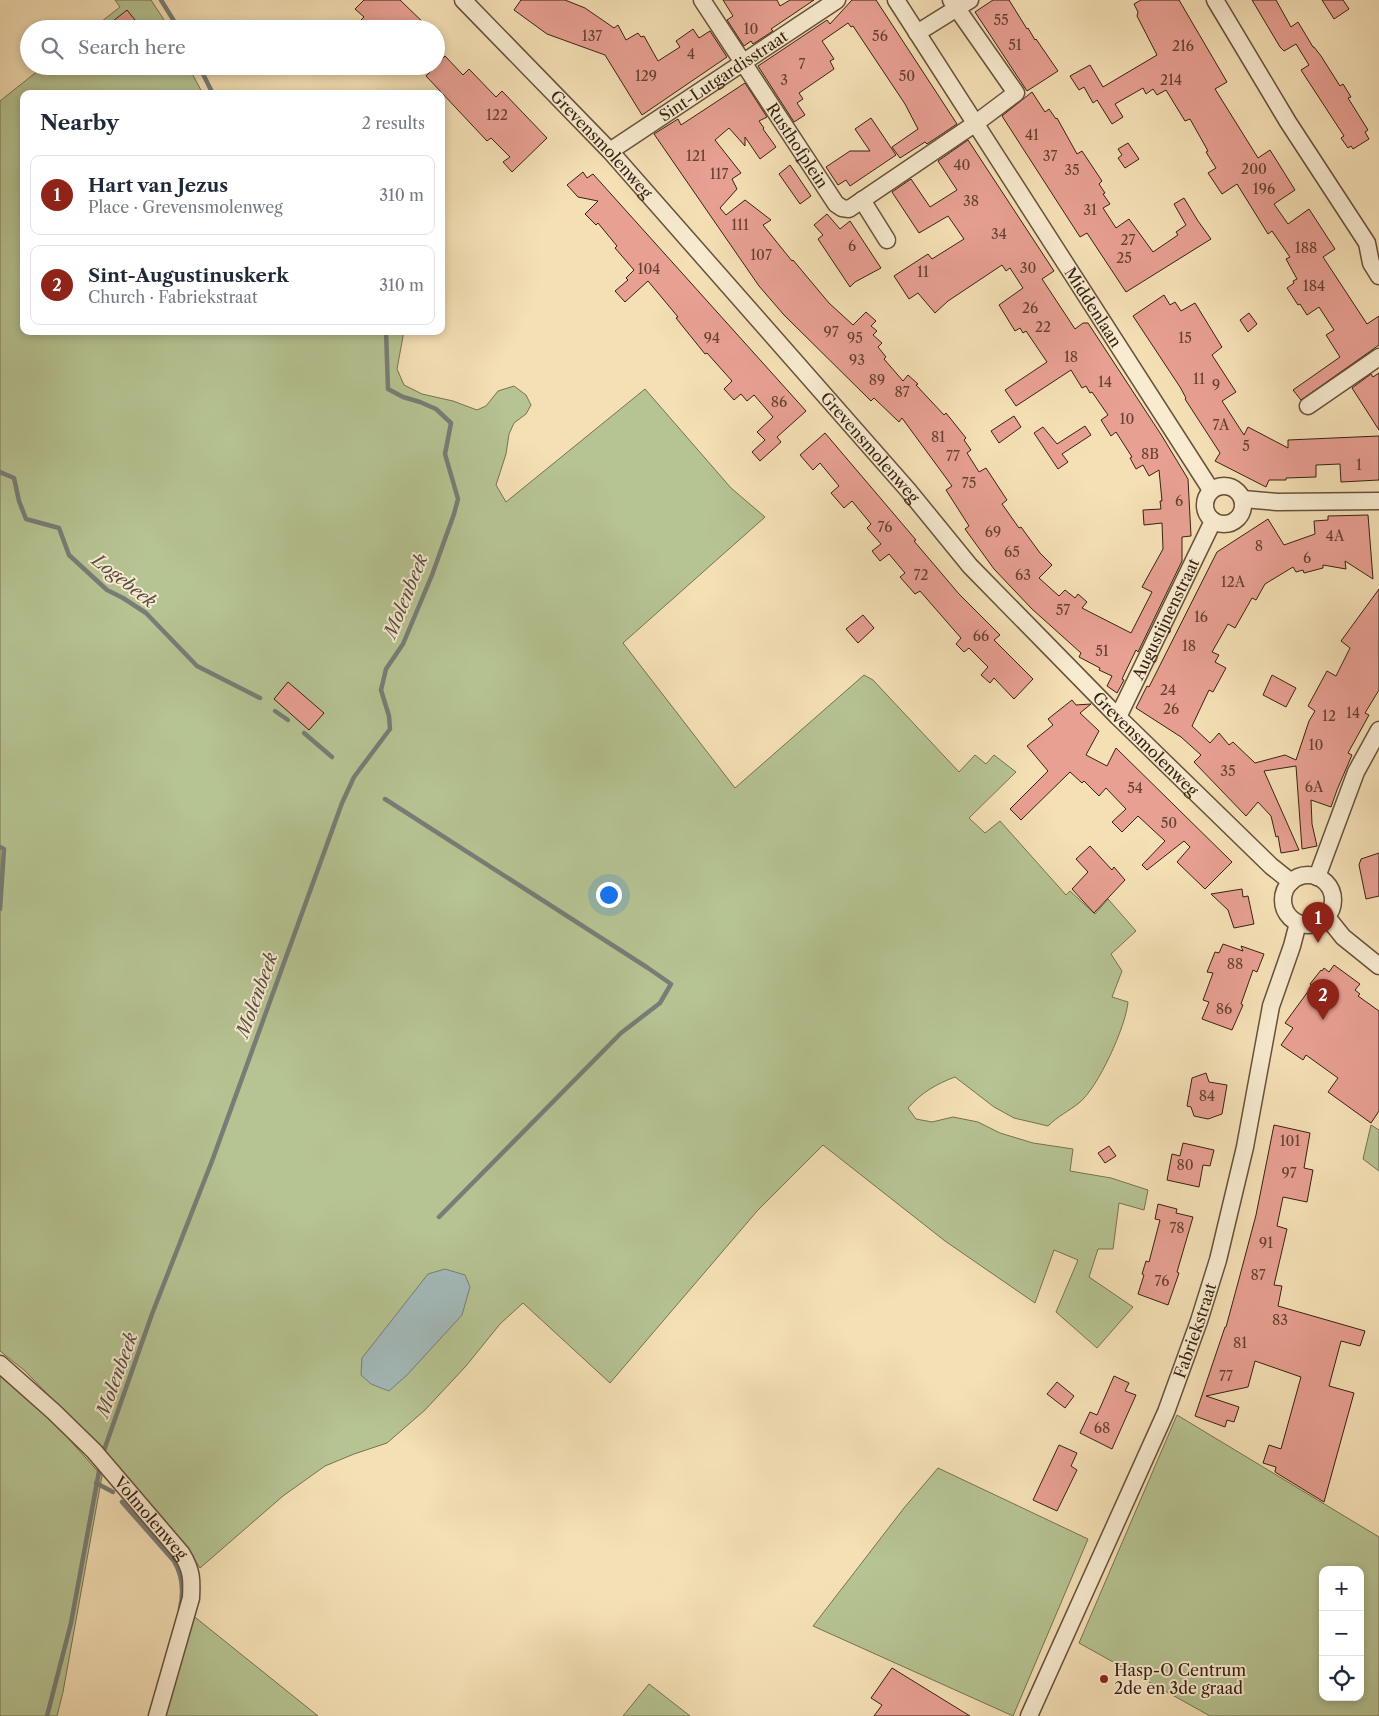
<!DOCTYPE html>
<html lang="en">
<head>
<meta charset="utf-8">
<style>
  :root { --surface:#fff; --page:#f6f6f7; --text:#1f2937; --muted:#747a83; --line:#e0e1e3; --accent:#8f2418 }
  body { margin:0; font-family:"Libre Caslon Text",serif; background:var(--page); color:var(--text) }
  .controls { position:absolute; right:15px; bottom:15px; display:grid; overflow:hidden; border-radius:10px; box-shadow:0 2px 8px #0003 }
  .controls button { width:45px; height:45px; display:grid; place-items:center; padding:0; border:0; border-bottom:1px solid var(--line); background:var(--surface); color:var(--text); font:25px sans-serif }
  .you { position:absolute; left:608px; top:894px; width:18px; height:18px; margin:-12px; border:4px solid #fff; border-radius:50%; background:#1a73e8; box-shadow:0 0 0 8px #1a73e833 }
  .badge { display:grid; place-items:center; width:32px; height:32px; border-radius:50%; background:var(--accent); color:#fff; font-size:16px; font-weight:700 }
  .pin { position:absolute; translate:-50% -41px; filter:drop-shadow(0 1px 2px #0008) }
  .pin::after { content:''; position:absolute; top:26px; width:18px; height:15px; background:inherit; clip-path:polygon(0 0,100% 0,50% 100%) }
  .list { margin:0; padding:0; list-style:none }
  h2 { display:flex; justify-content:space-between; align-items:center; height:65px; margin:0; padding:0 20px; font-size:21px }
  h2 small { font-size:16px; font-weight:400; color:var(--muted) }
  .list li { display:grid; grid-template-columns:32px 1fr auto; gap:15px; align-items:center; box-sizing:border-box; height:80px; margin:0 10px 10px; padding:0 10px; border:1px solid var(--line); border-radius:10px }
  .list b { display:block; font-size:19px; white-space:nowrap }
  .list p { margin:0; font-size:16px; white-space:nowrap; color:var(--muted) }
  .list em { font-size:16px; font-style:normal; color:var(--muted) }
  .icon { flex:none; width:28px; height:28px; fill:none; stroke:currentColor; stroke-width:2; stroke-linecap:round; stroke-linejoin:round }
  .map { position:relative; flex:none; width:1379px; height:1716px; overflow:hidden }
  .search { position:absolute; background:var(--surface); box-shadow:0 2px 8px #0003; left:20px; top:20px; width:425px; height:55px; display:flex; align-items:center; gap:12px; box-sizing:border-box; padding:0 18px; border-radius:28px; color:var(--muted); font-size:19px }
  .panel { position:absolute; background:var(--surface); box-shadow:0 2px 8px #0003; left:20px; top:90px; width:425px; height:245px; border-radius:10px }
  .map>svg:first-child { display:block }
  .green { fill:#b6c392; stroke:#777252; fill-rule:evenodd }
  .water { fill:#a3baba; stroke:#787d76 }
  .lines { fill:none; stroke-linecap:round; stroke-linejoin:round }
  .stream { stroke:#787d76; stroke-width:4.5 }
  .building { fill:#e8a092; stroke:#382111 }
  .minor-casing { stroke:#67513a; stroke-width:19 }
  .minor { stroke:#f8ebd0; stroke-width:16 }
  .poi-dot { fill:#8f2418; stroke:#f8ebd0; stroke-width:2 }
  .labels { text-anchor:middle; stroke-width:4; stroke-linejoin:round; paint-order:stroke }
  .number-label { font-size:14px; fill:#644131 }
  .street-label { font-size:16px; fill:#382111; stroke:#f8ebd0 }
  .poi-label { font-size:16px; fill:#382111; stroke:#f8ebd0; text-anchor:start }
  .water-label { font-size:18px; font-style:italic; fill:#584f44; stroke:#f8ebd0 }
</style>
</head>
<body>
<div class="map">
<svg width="1379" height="1716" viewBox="0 0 1379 1716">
  <rect width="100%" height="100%" fill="#f5e0b6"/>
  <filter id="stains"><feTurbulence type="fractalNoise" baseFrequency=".004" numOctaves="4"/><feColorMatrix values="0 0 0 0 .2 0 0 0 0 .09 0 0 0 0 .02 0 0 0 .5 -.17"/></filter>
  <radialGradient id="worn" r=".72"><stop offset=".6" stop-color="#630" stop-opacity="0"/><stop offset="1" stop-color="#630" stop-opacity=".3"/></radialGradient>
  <!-- green -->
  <g class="green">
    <polygon points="115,0 151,0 170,29 92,29 120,7"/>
    <path d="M44,66H188L203,94H24V331H404L397,369L404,385L422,394L453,401L477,410L486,406L498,391L514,386L526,395L531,405L526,414L514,423L509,434L506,454L496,485L506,502L645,389L731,488L765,517L623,643L735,788L864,675L873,680L959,772L975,755L986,764L994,755L1016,772L969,818L985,833L1000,821L1066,895L1070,891L1095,914L1108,899L1136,931L1111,954L1122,971L1112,997L1128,1002C1126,1026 1098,1088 1079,1103C1069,1111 1058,1116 1048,1126L1014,1118L994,1107L955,1077C936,1084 921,1093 908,1108L916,1119L932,1122L953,1117L978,1122L1000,1133L1033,1143L1073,1149L1070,1171L1111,1178L1148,1190L1144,1210L1119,1203L1113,1249H1098L1089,1277L1133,1307L1097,1348L1056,1312L1078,1260L1054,1250L1035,1303L945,1241L823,1145L758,1210L610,1383L523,1303L500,1324L466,1366L425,1410L387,1443L354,1454L325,1466L283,1496L200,1568L190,1552L66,1413L24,1370L0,1351V101Z"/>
    <polygon points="1371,1125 1379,1130 1379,1171 1363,1159"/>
    <polygon points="0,1370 59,1428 102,1476 63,1692 57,1716 0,1716"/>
    <path d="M1177,1415L1379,1537V1716H1210L1079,1643ZM1323,1570H1360V1697H1323Z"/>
    <polygon points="938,1468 1088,1539 1013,1716 813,1626 904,1508"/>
    <polygon points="191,1614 318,1716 163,1716"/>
    <polygon points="649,1684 690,1716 623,1716"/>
  </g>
  <!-- water -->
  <polygon class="water" points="445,1269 465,1275 470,1287 462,1315 407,1375 389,1391 371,1384 361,1375 362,1358 428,1274"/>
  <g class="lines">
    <!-- stream -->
    <g class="stream">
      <polyline points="161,0 179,29"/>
      <polyline points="199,66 213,94"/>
      <polyline points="0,472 14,478 19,501 26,519 59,528 69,555 107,590 123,598 146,613 197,666 260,698"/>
      <polyline points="275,711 288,720"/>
      <polyline points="304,733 332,757"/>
      <polyline points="385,799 648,968 671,984 660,1003 621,1033 439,1217"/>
      <polyline points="0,847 4,849 0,909"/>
      <polyline points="102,1456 152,1314 212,1161 342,803 354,777 390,729 389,716 381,690 386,669 403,644 432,575 454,514 458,499 445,454 451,423 436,409 420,402 403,397 388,389 386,331"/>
      <polyline points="96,1483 113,1492"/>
      <path d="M122,1502L174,1561C183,1576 184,1591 180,1609"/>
      <polyline points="47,1716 71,1623 100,1466"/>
    </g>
  </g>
  <!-- building -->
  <g class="building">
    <polygon points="364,0 400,0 430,29 352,29 364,17 355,9"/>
    <polygon points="521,0 565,0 585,8 614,28 618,25 626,40 638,33 641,37 644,36 658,61 680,47 676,41 693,29 699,38 710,31 727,57 642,115 605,55 547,34 514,10"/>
    <polygon points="723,0 777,0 780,6 790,0 814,0 771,29 773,31 753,44 751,41 744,46 727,20 733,16"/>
    <polygon points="852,0 876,0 957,124 927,144 925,142 900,158 892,147 918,129 905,104 853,26 851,27 848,23 822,41 834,59 830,61 834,69 799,93 803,99 797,103 805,115 794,122 758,66 827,20 830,24"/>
    <polygon points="993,0 1009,0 1027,29 1028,28 1035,40 1036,39 1058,71 1027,91 975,12"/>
    <polygon points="1141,0 1179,0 1227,82 1215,89 1258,158 1270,150 1295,190 1274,204 1288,224 1309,209 1335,249 1323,257 1367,324 1379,316 1379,345 1301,400 1293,390 1340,357 1326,335 1334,330 1319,307 1307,315 1300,304 1298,305 1287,288 1294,283 1293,281 1297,279 1286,259 1290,257 1272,231 1268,234 1237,184 1222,194 1208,173 1216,168 1206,152 1208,151 1190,119 1185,121 1166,90 1157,95 1153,89 1146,94 1143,88 1115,104 1123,117 1112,124 1097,100 1093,103 1084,87 1079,90 1070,76 1090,65 1103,87 1157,55 1137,16 1138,12 1134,4"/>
    <polygon points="1252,0 1276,0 1291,27 1298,22 1313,47 1314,47 1321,56 1340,86 1343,84 1351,97 1348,98 1368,130 1365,132 1369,139 1353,149 1351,146 1348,148 1341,138 1344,136 1301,70 1309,65 1296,44 1284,51 1280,47"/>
    <polygon points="1322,0 1343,0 1349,9 1334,19"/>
    <polygon points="127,10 135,20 125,29 103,29"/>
    <polygon points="445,56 463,75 469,69 496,97 502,91 547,138 512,172 503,162 510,157 491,138 487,141 426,76"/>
    <polygon points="745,83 767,117 759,121 764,128 763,129 776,147 760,159 745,137 745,146 729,128 715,140 741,173 732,179 737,189 720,208 726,215 745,200 771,220 763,225 792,261 793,260 829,303 853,325 866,312 876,321 871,326 877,331 873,335 882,343 878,347 886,357 884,359 903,381 908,375 918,384 916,385 944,415 946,413 966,438 964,440 971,450 967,453 979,472 986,468 1007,500 1002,504 1019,528 1021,527 1040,553 1052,565 1039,578 1059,596 1065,590 1075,598 1078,594 1087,602 1082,608 1131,633 1152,592 1142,587 1163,549 1162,523 1144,525 1143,510 1161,509 1160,501 1162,501 1159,470 1149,476 1143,465 1136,469 1130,458 1132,457 1116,432 1111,436 1101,420 1108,415 1092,392 1090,393 1086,386 1082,388 1071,370 1016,406 1005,390 1047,362 1026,331 1023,333 1020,328 1015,331 999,305 1023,288 1010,268 1006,271 1002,265 948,301 935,313 918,293 909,299 894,276 928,254 932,259 964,239 948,216 919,233 892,192 911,179 930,207 957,190 938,161 968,140 1054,271 1042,279 1075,329 1083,323 1088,323 1162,436 1188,479 1191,536 1182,537 1182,561 1138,652 1136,650 1122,679 1124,680 1117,693 1107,686 1112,676 1099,670 1100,668 1079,657 1081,653 1032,609 994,569 965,529 969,526 946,490 952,486 902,418 899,422 874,398 871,401 784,315 759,286 654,134 678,119 681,125"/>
    <polygon points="1032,92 1045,112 1049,109 1056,119 1057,118 1077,154 1082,151 1102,181 1099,184 1105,193 1103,194 1110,204 1103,208 1116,228 1129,219 1153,252 1178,235 1176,232 1186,225 1174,204 1184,198 1198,221 1211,239 1126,292 1087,233 1080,237 1002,116"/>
    <polygon points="871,118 896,155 850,186 846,180 838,185 826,167 850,151 870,151 855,129"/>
    <polygon points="1128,143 1139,159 1125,168 1118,158 1122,155 1118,149"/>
    <polygon points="790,165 811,196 800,204 779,174"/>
    <polygon points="583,172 587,178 593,174 806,411 777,437 781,442 760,461 752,452 765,440 757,432 773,417 754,395 747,401 741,394 734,400 724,389 732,381 707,353 705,354 676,318 678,317 648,281 625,302 615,291 628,280 626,278 634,270 615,248 617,246 598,223 596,225 585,214 598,201 578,197 567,185"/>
    <polygon points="827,214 840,229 850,221 881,268 855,282 850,287 818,239 823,235 814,225"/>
    <polygon points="1164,295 1170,305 1175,302 1181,311 1195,303 1222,347 1212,355 1236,392 1222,401 1244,435 1248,427 1288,448 1288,440 1379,436 1379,480 1341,482 1340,464 1316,465 1316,477 1286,478 1286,480 1269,480 1266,487 1215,461 1220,453 1185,399 1186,398 1180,387 1133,316"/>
    <polygon points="1249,313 1257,324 1248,332 1240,320"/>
    <polygon points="1379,373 1379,430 1352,388 1371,374 1373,377"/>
    <polygon points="1014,416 1021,427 999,443 991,431"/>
    <polygon points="1085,426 1091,435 1062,454 1068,462 1058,469 1034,433 1043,427 1057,444"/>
    <polygon points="825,433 916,540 914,541 959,594 1000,635 994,640 1033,679 1014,699 994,678 990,683 981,675 988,667 969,648 964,652 956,644 961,638 920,591 915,594 900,577 905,573 889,554 880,561 872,551 881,544 867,528 871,524 852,501 844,508 831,493 839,486 820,463 813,470 800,455"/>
    <polygon points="1368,515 1373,579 1345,561 1346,569 1323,565 1323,568 1304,573 1303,570 1296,572 1293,567 1265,584 1256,600 1252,598 1235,628 1228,624 1212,652 1219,655 1215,662 1226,668 1213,692 1209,690 1192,726 1210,743 1219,733 1229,745 1233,742 1255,763 1285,755 1296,760 1309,721 1315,711 1308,706 1327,671 1336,676 1350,648 1341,641 1379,589 1379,690 1365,713 1369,715 1348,753 1352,755 1337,790 1331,807 1311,800 1312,824 1317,846 1302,849 1296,766 1264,771 1299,850 1281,853 1278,836 1276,837 1271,816 1258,802 1246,816 1194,762 1201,755 1181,737 1136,708 1147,686 1149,687 1217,552 1268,519 1284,545 1315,534 1314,521 1328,520 1328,516"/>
    <polygon points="863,615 874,628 858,643 846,629"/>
    <polygon points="1272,675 1296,688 1286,707 1263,695"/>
    <polygon points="288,682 324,713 309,730 274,699"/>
    <polygon points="1072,700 1076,705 1091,704 1080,713 1099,731 1086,755 1107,766 1116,748 1232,862 1205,889 1177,862 1190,847 1184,841 1147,870 1142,865 1165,841 1138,816 1122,832 1112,822 1126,809 1106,788 1099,796 1084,781 1082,783 1070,772 1021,820 1010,809 1048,771 1027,746 1053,725 1048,719"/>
    <polygon points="1090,846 1112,870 1114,867 1125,880 1094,913 1072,889 1088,872 1076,859"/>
    <polygon points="1379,853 1379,896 1366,899 1359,865 1361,859"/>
    <polygon points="1242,889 1243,897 1248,896 1254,924 1234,928 1228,910 1211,894"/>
    <polygon points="1223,944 1243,951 1241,946 1264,954 1257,972 1253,970 1241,1004 1243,1005 1232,1030 1202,1019 1209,1002 1203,1000 1213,973 1207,972 1215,952 1219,953"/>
    <polygon points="1334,965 1360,984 1355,990 1360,994 1358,996 1379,1011 1379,1111 1371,1123 1328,1092 1338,1078 1306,1055 1303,1060 1281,1045 1293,1028 1285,1023 1312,986 1310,984 1321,970 1322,971 1324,968 1329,972"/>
    <polygon points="1206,1073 1209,1082 1227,1085 1222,1114 1208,1119 1194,1116 1191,1107 1187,1106 1192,1078"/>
    <polygon points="1274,1125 1310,1133 1304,1168 1313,1170 1307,1202 1283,1197 1277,1226 1287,1229 1274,1285 1282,1286 1278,1306 1365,1331 1360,1346 1341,1341 1329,1386 1354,1393 1324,1502 1275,1472 1276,1467 1263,1463 1269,1445 1281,1449 1301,1377 1255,1361 1248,1387 1206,1396 1239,1407 1234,1422 1227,1420 1225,1427 1195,1416 1225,1327 1226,1327 1239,1279 1256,1215"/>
    <polygon points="1183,1143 1214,1150 1210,1166 1203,1165 1199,1187 1167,1180 1172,1154 1180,1156"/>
    <polygon points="1109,1146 1116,1156 1105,1163 1098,1153"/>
    <polygon points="1158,1204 1177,1209 1176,1213 1193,1217 1177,1272 1179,1273 1168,1305 1138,1294 1144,1275 1142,1274 1146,1261 1149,1262 1160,1220 1155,1219"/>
    <polygon points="1114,1376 1129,1383 1125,1391 1136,1395 1112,1449 1080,1433 1090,1412 1097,1415"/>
    <polygon points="1057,1382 1074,1396 1065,1408 1047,1394"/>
    <polygon points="1059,1445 1077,1453 1071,1466 1077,1470 1057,1511 1033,1500"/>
    <polygon points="892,1668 970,1716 874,1716 882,1705 871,1698"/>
  </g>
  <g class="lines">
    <defs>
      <g id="minor">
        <path id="s1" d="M463,0L610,151L908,490L970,566L1118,717L1271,866L1291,882"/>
        <path id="s2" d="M702,0L836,204L842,208L849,209L976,123L1016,93L951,0"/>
        <path id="s3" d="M896,0L1211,490"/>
        <polyline points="1215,0 1288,122 1367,243 1371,263 1379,276"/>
        <polyline points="917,33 970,0"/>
        <path id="s4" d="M610,151L837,0"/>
        <polyline points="862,200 887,240"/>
        <polyline points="1308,406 1379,357"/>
        <circle cx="1224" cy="505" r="19"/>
        <polyline points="1243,499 1277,502 1379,501"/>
        <path id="s5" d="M1118,717L1213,521"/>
        <circle cx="1308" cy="900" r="25"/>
        <polyline points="1317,877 1356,772 1379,730"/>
        <polyline points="1327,917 1343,937 1379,966"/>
        <path id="s6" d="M0,1364L54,1412L94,1451L182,1554C192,1571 192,1579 191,1598L157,1716"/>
        <path id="s7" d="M1029,1716L1166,1412L1199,1321L1218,1260L1245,1147L1271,1006L1292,946L1298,923"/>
      </g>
    </defs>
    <!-- minor casing -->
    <use href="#minor" class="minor-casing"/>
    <!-- minor -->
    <use href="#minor" class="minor"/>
  </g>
  <!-- markers -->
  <circle class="poi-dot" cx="1104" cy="1679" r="5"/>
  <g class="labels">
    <!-- number labels -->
    <g class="number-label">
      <text x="1001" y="25">55</text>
      <text x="751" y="34">10</text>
      <text x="592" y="41">137</text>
      <text x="880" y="41">56</text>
      <text x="1015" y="50">51</text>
      <text x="1183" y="51">216</text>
      <text x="691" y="59">4</text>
      <text x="802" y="69">7</text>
      <text x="646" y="81">129</text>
      <text x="907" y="81">50</text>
      <text x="784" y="85">3</text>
      <text x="1171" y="85">214</text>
      <text x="497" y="120">122</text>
      <text x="1032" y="140">41</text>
      <text x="696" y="161">121</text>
      <text x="1050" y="161">37</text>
      <text x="962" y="170">40</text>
      <text x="1254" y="174">200</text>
      <text x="1072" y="175">35</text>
      <text x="719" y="179">117</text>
      <text x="1264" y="194">196</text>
      <text x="971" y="206">38</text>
      <text x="1090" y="215">31</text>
      <text x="740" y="230">111</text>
      <text x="999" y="239">34</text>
      <text x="1128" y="245">27</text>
      <text x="852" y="251">6</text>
      <text x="1306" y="253">188</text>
      <text x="761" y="260">107</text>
      <text x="1124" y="263">25</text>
      <text x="1028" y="273">30</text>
      <text x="649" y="274">104</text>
      <text x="923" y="277">11</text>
      <text x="1314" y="291">184</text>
      <text x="1030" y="313">26</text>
      <text x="1043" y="332">22</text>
      <text x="831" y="337">97</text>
      <text x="712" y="343">94</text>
      <text x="855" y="343">95</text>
      <text x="1185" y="343">15</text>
      <text x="1071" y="362">18</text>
      <text x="857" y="365">93</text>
      <text x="1199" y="384">11</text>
      <text x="877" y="385">89</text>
      <text x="1105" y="387">14</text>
      <text x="1216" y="390">9</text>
      <text x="902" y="397">87</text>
      <text x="779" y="407">86</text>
      <text x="1127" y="424">10</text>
      <text x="1221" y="430">7A</text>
      <text x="938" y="442">81</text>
      <text x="1246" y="451">5</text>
      <text x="1150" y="459">8B</text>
      <text x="953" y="461">77</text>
      <text x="1359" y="470">1</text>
      <text x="969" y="488">75</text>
      <text x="1179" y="506">6</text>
      <text x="885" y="532">76</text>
      <text x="993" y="537">69</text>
      <text x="1335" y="541">4A</text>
      <text x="1259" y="551">8</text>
      <text x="1012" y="557">65</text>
      <text x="1307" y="563">6</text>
      <text x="921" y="580">72</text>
      <text x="1023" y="580">63</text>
      <text x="1233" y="587">12A</text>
      <text x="1063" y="615">57</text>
      <text x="1201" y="622">16</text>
      <text x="981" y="641">66</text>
      <text x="1189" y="651">18</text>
      <text x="1102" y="656">51</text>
      <text x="1168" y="695">24</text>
      <text x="1171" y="714">26</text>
      <text x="1353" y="718">14</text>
      <text x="1329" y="721">12</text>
      <text x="1316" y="750">10</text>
      <text x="1228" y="776">35</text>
      <text x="1314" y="792">6A</text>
      <text x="1135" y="793">54</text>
      <text x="1169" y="828">50</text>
      <text x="1235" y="969">88</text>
      <text x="1224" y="1014">86</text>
      <text x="1207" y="1101">84</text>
      <text x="1290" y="1146">101</text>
      <text x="1185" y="1170">80</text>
      <text x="1289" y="1178">97</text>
      <text x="1177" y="1233">78</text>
      <text x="1266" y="1248">91</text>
      <text x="1258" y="1280">87</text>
      <text x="1162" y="1286">76</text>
      <text x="1280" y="1325">83</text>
      <text x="1240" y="1348">81</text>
      <text x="1226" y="1381">77</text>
      <text x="1102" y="1433">68</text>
    </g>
    <!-- street labels -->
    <g class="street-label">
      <text dy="6" stroke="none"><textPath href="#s4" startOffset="136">Sint-Lutgardisstraat</textPath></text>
      <text dy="6" stroke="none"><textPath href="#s1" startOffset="200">Grevensmolenweg</textPath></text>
      <text dy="6" stroke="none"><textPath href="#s2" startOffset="174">Rusthofplein</textPath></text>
      <text dy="6" stroke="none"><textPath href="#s3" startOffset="365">Middenlaan</textPath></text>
      <text dy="6" stroke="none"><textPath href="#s1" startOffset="605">Grevensmolenweg</textPath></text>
      <text dy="6" stroke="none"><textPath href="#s5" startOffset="109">Augustijnenstraat</textPath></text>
      <text dy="6" stroke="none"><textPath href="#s1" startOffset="1010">Grevensmolenweg</textPath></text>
      <text dy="6" stroke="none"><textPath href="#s7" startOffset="420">Fabriekstraat</textPath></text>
      <text dy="6" stroke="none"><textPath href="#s6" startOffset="216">Volmolenweg</textPath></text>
    </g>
    <!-- poi labels -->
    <g class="poi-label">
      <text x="1114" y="1676">Hasp-O Centrum<tspan x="1114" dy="18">2de en 3de graad</tspan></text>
    </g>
    <!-- water labels -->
    <g class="water-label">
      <text transform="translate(124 581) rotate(38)" y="6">Logebeek</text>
      <text transform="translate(406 596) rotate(-68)" y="6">Molenbeek</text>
      <text transform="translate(257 995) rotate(-70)" y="6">Molenbeek</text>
      <text transform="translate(117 1375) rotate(-70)" y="6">Molenbeek</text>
    </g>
  </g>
  <rect width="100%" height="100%" filter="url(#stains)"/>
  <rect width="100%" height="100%" fill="url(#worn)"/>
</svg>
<div class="controls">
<button>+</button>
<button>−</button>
<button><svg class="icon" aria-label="locate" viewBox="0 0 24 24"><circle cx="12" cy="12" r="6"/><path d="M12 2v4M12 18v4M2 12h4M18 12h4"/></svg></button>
</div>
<div class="you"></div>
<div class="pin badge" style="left:1318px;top:943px">1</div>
<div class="pin badge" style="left:1323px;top:1020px">2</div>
<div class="search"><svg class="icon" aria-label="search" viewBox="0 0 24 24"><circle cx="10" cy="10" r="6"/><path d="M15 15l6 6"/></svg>Search here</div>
<section class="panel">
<h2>Nearby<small>2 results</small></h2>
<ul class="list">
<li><span class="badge">1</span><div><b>Hart van Jezus</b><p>Place · Grevensmolenweg</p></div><em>310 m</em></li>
<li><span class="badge">2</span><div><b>Sint-Augustinuskerk</b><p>Church · Fabriekstraat</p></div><em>310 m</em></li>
</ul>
</section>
</div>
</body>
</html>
